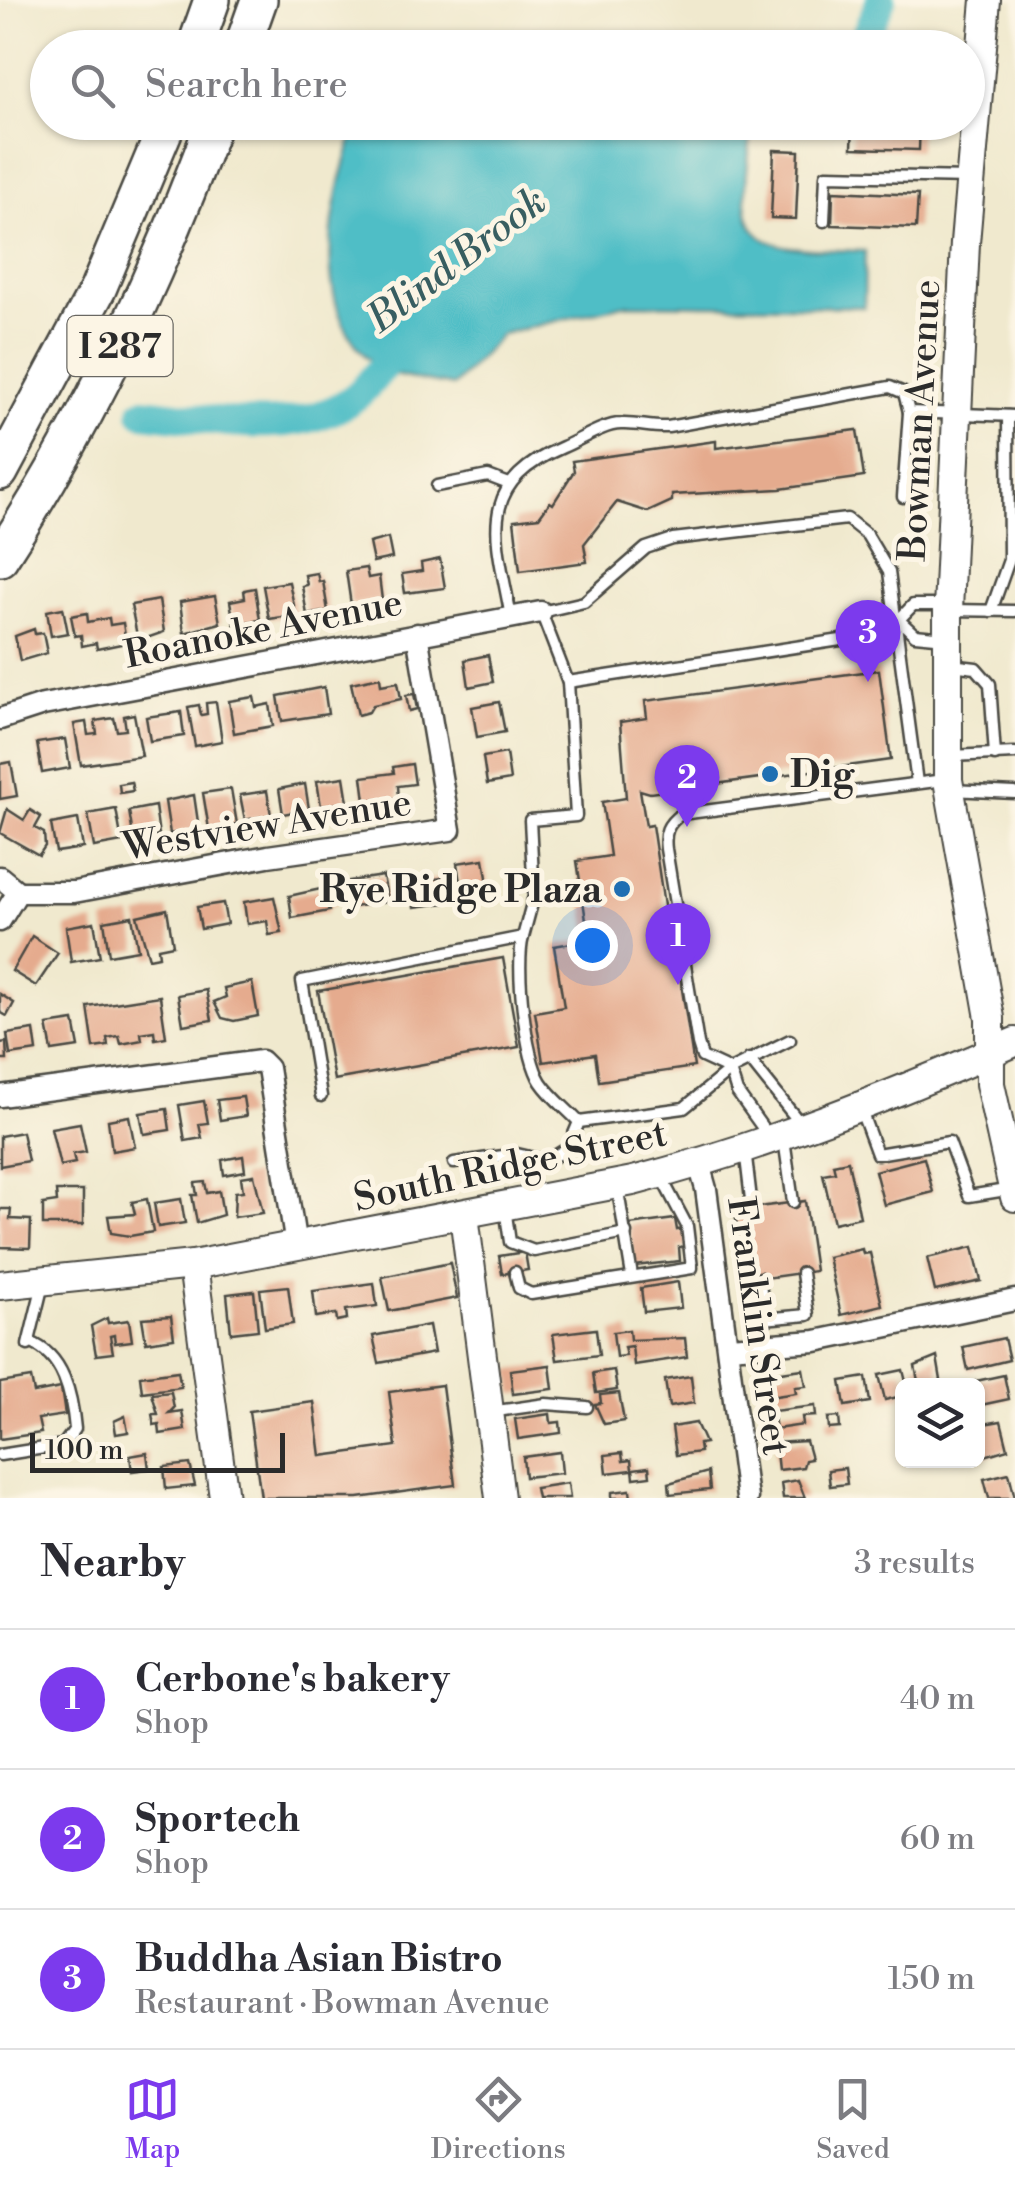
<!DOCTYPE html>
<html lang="en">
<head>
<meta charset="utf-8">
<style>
  :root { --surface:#fff; --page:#f2f2f3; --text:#2b2b33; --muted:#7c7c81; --line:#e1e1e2; --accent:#7c3aed }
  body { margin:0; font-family:"Libre Bodoni",serif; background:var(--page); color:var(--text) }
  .controls { position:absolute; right:30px; bottom:30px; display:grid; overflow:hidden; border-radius:15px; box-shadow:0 2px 8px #0004 }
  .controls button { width:90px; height:90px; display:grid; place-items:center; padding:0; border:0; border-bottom:2px solid var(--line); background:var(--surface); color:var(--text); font:50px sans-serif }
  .scale { position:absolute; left:30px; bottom:25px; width:255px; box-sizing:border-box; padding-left:10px; border:5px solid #2b2b2b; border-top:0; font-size:28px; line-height:35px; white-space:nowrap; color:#2b2b2b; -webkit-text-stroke:8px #fcf5e5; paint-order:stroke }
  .you { position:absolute; left:592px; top:945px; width:35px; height:35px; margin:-25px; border:8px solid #fff; border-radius:50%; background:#1a73e8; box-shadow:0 0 0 15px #1a73e833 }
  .badge { display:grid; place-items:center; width:65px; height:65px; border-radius:50%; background:var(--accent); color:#fff; font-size:32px; font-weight:700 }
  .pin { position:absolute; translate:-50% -82px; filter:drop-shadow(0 2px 5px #0008) }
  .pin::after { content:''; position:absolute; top:52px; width:35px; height:30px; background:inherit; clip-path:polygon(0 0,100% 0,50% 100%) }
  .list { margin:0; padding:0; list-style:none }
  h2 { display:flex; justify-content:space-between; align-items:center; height:130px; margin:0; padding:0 40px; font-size:42px }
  h2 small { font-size:32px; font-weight:400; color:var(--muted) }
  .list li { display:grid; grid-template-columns:65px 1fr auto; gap:30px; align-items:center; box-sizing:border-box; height:140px; padding:0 40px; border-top:2px solid var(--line) }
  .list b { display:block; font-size:38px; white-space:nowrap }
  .list p { margin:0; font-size:32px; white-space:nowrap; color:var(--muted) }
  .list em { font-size:32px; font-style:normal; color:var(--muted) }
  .icon { flex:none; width:55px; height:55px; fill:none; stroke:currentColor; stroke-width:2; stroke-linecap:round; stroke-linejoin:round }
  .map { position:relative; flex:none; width:1015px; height:1498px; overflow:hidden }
  .search { position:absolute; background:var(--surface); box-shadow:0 2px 8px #0004; left:30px; right:30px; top:30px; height:110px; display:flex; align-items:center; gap:25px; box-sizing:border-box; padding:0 35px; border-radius:55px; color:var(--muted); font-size:38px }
  .sheet { height:550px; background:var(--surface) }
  nav { display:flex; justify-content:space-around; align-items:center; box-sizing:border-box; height:140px; border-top:2px solid var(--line); background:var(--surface); font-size:28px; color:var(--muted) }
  nav a { display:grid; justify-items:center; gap:5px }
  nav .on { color:var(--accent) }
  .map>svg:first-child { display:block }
  .water { fill:#50bec6; stroke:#3e7478; stroke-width:2.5 }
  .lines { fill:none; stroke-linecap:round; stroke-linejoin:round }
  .river { stroke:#50bec6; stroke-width:30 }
  .building { fill:#e5ab8e }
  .lane-casing { stroke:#494843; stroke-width:15 }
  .street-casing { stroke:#494843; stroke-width:25 }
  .secondary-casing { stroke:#494843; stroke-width:32 }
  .highway-casing { stroke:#494843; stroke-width:40 }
  .lane { stroke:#fff; stroke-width:10 }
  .street { stroke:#fff; stroke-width:20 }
  .secondary { stroke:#fff; stroke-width:28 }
  .highway { stroke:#fff; stroke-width:35 }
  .poi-dot { fill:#1f6fb2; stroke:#fcf5e5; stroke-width:4 }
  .labels { text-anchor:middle; stroke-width:10; stroke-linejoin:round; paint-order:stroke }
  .shield { fill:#fcf5e5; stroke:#6a6863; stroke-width:2.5 }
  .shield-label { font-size:35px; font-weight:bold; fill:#2b2b2b }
  .street-label { font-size:38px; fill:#2b2b2b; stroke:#fcf5e5 }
  .poi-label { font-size:38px; font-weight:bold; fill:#2b2b2b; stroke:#fcf5e5; text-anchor:start }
  .water-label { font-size:40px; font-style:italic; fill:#385e61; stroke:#fcf5e5 }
</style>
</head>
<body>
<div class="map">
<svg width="1015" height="1498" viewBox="0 0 1015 1498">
  <rect width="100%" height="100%" fill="#fcf5e5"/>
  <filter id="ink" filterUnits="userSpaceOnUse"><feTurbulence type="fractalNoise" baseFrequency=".01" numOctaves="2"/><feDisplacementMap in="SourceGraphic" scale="20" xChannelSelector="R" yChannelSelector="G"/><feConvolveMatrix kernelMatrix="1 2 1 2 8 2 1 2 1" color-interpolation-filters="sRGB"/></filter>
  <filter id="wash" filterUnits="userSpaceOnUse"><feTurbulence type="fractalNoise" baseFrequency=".0048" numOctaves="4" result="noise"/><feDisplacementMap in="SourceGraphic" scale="40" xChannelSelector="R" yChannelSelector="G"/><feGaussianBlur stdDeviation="2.25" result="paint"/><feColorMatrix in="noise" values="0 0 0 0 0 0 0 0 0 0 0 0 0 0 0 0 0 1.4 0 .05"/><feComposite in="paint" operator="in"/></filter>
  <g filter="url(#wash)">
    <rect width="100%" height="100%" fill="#f0e9ce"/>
    <!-- water -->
    <path class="water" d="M358,122L753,123C735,247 743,249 865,251L864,307L627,304L502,334L453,386C432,381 395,379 378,367C304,310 332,197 358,122Z"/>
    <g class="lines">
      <!-- river -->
      <g class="river">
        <polyline points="860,48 881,0"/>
        <path d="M143,412C209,418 298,441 355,397C376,381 385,357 409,342"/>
      </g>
    </g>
    <g id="blocks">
      <!-- building -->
      <g class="building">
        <polygon points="853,122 920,122 919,150 852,148"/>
        <polygon points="774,150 799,151 796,219 771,218"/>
        <polygon points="833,191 918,195 916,228 832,225"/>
        <polygon points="857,430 864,477 780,489 672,495 672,501 648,512 617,502 584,544 587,562 520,571 514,520 539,517 550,502 553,504 574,471 572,461 716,441 716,448"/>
        <polygon points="388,538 392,558 373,562 369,543"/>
        <polygon points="440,559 445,588 405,593 402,574 422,571 421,563"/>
        <polygon points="366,568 368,578 379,576 382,600 351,605 346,571"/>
        <polygon points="317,573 319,582 323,581 328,611 307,615 302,586 307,585 305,575"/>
        <polygon points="289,582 296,615 269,619 263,586"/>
        <polygon points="255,588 260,620 234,624 230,601 245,598 244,590"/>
        <polygon points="215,596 220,623 184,633 180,602"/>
        <polygon points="159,600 164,632 138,641 131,605"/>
        <polygon points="63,608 68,633 51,636 47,611"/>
        <polygon points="87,613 88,622 109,618 110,625 123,623 126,643 97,649 96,643 82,646 81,635 75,636 71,616"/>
        <polygon points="34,629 35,634 43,633 47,653 20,661 15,636"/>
        <polygon points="488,655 493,682 469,687 465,660"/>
        <polygon points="879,670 891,760 650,793 640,790 646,826 652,825 666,919 671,918 694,1067 599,1081 595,1054 543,1062 535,1012 564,1007 554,946 589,940 577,861 610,856 602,802 626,798 620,722 647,718 645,701"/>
        <polygon points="380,677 381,685 398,682 401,699 373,705 369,712 358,715 351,683"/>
        <polygon points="324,687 328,714 282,721 278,696"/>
        <polygon points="414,694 417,709 409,711 406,695"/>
        <polygon points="254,697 256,707 270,704 273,726 234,733 229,701"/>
        <polygon points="216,702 222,741 195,746 188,707 199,705 201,715 207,714 206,703"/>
        <polygon points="499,702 505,732 477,737 472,707"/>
        <polygon points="181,712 184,736 150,741 146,717"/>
        <polygon points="134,714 142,756 81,765 74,724 86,722 88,735 97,734 95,721 114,718 117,731 126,730 124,716"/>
        <polygon points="65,739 70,768 42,773 37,743"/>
        <polygon points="506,753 510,780 487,784 483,757"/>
        <polygon points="11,762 17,796 0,799 0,764"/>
        <polygon points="412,764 415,784 398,786 399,799 365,800 362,777 394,773 393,767"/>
        <polygon points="344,777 348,802 321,806 317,781"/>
        <polygon points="131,782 133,791 120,793 119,784"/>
        <polygon points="305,784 309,809 283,814 279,789"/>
        <polygon points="231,789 237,824 209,829 203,793"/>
        <polygon points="267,791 271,815 245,820 240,795"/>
        <polygon points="194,795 199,829 170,834 165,801"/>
        <polygon points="155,806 159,835 134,842 129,811"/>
        <polygon points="7,809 24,820 30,810 41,817 35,828 44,833 45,846 39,855 0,833"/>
        <polygon points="116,809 122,842 94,847 88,814"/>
        <polygon points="78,819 83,848 56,852 51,824"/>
        <polygon points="484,859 488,884 461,889 457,863"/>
        <polygon points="383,876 388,901 354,907 349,881"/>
        <polygon points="442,878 446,903 414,907 411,883"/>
        <polygon points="334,886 337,904 328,906 329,911 292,918 289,896"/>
        <polygon points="274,897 282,933 269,935 267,921 247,924 244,902"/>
        <polygon points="223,903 227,924 201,929 197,907"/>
        <polygon points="167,909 173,945 158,948 159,956 149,958 137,916"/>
        <polygon points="132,916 138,950 109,955 104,921"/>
        <polygon points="94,922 100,957 71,962 66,927"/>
        <polygon points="32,936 58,953 36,986 12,971"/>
        <polygon points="503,958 519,1047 334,1080 318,991"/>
        <polygon points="252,982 258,1016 234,1021 222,1018 214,1002 226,997 224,988"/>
        <polygon points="206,990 212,1020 183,1025 178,995"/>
        <polygon points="0,994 14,1003 7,1016 0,1012"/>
        <polygon points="160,996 166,1037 155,1039 154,1031 141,1033 142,1040 121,1044 119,1036 107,1038 108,1046 94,1048 88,1007"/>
        <polygon points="74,1021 79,1047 52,1051 47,1025"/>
        <polygon points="34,1030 37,1051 10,1055 7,1034"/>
        <polygon points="6,1042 7,1060 0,1060 0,1043"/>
        <polygon points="243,1097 246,1116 220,1120 217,1100"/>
        <polygon points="204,1101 208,1123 199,1124 202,1138 185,1141 179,1105"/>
        <polygon points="167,1109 170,1130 144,1134 140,1113"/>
        <polygon points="129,1116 135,1147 112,1151 108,1120"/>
        <polygon points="80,1123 86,1152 73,1154 75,1163 60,1166 51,1128"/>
        <polygon points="22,1132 28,1161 0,1166 0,1136"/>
        <polygon points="243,1156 245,1171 224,1175 222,1160"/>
        <polygon points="924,1158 933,1192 884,1205 875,1171"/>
        <polygon points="848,1161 860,1217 834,1223 823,1174 835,1172 833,1164"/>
        <polygon points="254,1175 263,1213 234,1217 235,1192 243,1191 241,1177"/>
        <polygon points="205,1182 207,1193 219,1191 223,1215 197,1223 192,1195 197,1195 195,1183"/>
        <polygon points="56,1191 83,1191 83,1225 43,1225 43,1204 57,1202"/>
        <polygon points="147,1199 153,1232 130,1236 111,1233 108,1216 135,1214 132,1202"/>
        <polygon points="181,1199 185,1223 158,1227 154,1203"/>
        <polygon points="805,1201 815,1271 743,1281 735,1210"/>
        <polygon points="0,1209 11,1209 10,1219 31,1220 30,1248 0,1247"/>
        <polygon points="675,1219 677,1230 685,1229 687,1246 679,1247 680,1261 634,1266 629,1225"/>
        <polygon points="973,1247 981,1281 935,1291 927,1258"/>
        <polygon points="862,1249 863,1254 870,1253 882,1305 841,1315 828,1257"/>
        <polygon points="525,1252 528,1270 502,1274 499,1256"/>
        <polygon points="450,1263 457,1298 389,1311 382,1277"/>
        <polygon points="678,1282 681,1308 644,1312 641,1288"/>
        <polygon points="374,1283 377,1306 346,1310 347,1319 337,1321 336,1314 316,1317 313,1291"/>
        <polygon points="288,1286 293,1324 265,1328 260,1289"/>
        <polygon points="254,1291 258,1330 231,1333 227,1294"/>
        <polygon points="171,1316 174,1338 146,1342 142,1318"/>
        <polygon points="107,1318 108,1323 129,1320 132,1341 115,1343 114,1335 110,1336 113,1353 96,1355 91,1326"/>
        <polygon points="429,1325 434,1353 379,1363 373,1336"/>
        <polygon points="596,1329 599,1355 557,1360 553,1334"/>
        <polygon points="629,1330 630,1340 685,1338 687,1357 634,1365 632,1346 624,1347 626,1356 616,1357 613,1332"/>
        <polygon points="1004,1338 1009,1360 968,1370 963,1347"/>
        <polygon points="937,1357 942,1386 919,1386 915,1366"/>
        <polygon points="550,1365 553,1389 513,1394 510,1370"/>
        <polygon points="803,1369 806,1386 795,1387 796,1393 769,1397 766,1374"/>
        <polygon points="614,1370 617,1390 596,1393 593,1373"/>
        <polygon points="903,1370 907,1386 902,1386 902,1396 885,1400 879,1375"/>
        <polygon points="178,1371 181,1387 142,1392 140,1376"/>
        <polygon points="1004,1375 1009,1399 981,1405 976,1381"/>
        <polygon points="691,1376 694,1403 669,1407 665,1380"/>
        <polygon points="866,1377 870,1402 845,1406 841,1381"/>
        <polygon points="31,1378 34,1393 61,1388 65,1415 38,1419 41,1433 0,1439 0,1383"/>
        <polygon points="442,1385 455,1485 358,1498 261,1498 249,1411 314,1402 321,1456 396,1446 389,1392"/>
        <polygon points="171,1392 174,1408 169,1413 182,1411 185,1430 160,1434 159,1424 154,1425 152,1414 158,1414 152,1394"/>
        <polygon points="619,1393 624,1421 604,1424 595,1404 601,1403 600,1395"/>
        <polygon points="815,1406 816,1416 802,1417 803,1425 776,1429 773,1411"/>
        <polygon points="550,1414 551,1423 560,1422 561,1433 518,1439 515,1419"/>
        <polygon points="125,1416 128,1432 116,1434 114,1421"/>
        <polygon points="839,1417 840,1428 829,1429 828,1418"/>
        <polygon points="1001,1421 1008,1449 978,1458 978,1425"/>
        <polygon points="696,1423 705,1443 699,1444 700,1452 676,1455 672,1427"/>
        <polygon points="806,1441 811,1459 805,1460 803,1467 778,1470 775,1443"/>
        <polygon points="560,1452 562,1473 525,1477 523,1457"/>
        <polygon points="147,1453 149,1469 132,1471 130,1456"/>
        <polygon points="622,1453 623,1461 631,1460 632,1470 607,1473 605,1455"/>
        <polygon points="190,1464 195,1486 166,1489 164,1467"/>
        <polygon points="649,1467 650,1476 634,1478 633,1469"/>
        <polygon points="845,1468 847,1484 830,1486 828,1470"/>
        <polygon points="708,1472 710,1490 670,1494 669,1483"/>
        <polygon points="1009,1473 1015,1498 989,1498 984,1479"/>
        <polygon points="798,1480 805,1498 783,1498 781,1483"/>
        <polygon points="568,1483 570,1498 537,1498 535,1488"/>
        <polygon points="630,1490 631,1498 612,1498 612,1492"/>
      </g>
    </g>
  </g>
  <g filter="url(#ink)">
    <use href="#blocks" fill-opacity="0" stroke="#494843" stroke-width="2.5"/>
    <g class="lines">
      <defs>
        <g id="lane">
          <polyline points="824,221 826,175 970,178"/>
          <polyline points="437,486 488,476 509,484"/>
          <polyline points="903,497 909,412"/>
          <polyline points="949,610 1015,611"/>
          <polyline points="991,611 1009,560 1008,416"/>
          <path d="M511,617C497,539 473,485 563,447C580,440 604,424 621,424C637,423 651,428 668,427L890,387L904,393L909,412L1015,416"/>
          <polyline points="899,620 915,635 946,638"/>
          <polyline points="951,665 976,668 990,684 995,755"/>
          <polyline points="568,682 886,633 913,605 947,605"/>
          <polyline points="951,756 1015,753"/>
          <polyline points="951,790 1015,793"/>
          <path d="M523,937C515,964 525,1058 541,1082C551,1097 567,1109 579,1122"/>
          <polyline points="749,1059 800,1123"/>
          <path d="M730,1070L702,1057L698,1044L666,849C664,833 667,824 681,814L944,780"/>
          <polyline points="730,1070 737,1092 770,1138"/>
          <polyline points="321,1096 302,981 523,937 534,896 530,820 576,816 568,682 541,612 584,602 646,548 673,539 847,519 867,535 889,572 917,783"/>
          <polyline points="860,1108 877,1154 949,1142 969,1196 1012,1189"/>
          <polyline points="784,1139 793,1202"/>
          <polyline points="745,1149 752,1208"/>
          <polyline points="454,1163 517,1154 547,1161 568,1148 579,1122 684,1108 730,1070 790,1040"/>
          <polyline points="617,1185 632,1276"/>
          <polyline points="505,1208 510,1242 534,1251 626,1233"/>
          <polyline points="515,1272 519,1288 531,1294 692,1268 687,1226 660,1175"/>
          <polyline points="760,1278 763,1319 808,1315 802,1273"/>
          <polyline points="28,1345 43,1284"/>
          <polyline points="490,1412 546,1404 587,1407"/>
          <path d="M0,1455L63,1445L75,1429C72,1396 64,1354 29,1342"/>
        </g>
        <g id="street">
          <polyline points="0,719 43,705 541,612"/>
          <polyline points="0,877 18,892"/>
          <polyline points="18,892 74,892 268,856 450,830 417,634"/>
          <polyline points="0,921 18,892"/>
          <polyline points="0,1096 261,1061 268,1068 296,1246"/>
          <polyline points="699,1164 706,1189 747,1498"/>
          <polyline points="728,1347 816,1341 1015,1300"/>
        </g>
        <g id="secondary">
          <polyline points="986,0 965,243 948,610 948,780 990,1018 990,1084 1015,1197"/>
          <polyline points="464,1215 500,1498"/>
          <polyline points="193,1265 224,1498"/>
          <path d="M0,1285L193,1265L633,1181C765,1147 890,1096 1015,1042"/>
        </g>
        <g id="highway">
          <polyline points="195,48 212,0"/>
          <polyline points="242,48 259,0"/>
          <polyline points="0,472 98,289 168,122"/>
          <path d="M0,558C89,422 158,274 214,122"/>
        </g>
      </defs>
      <!-- lane casing -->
      <use href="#lane" class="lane-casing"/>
      <!-- street casing -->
      <use href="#street" class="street-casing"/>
      <!-- secondary casing -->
      <use href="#secondary" class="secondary-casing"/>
      <!-- highway casing -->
      <use href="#highway" class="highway-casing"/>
      <!-- lane -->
      <use href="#lane" class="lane"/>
      <!-- street -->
      <use href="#street" class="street"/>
      <!-- secondary -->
      <use href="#secondary" class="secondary"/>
      <!-- highway -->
      <use href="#highway" class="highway"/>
    </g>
  </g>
  <!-- markers -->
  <g class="poi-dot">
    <circle cx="770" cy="774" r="10"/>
    <circle cx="622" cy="889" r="10"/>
  </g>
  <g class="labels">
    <!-- shield labels -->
    <rect class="shield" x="67.5" y="316" width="105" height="60" rx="8"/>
    <g class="shield-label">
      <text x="120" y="358">I 287</text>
    </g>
    <!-- street labels -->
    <g class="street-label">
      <text transform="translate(919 420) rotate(-87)" y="13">Bowman Avenue</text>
      <text transform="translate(263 628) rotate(-11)" y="13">Roanoke Avenue</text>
      <text transform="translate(267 824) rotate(-9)" y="13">Westview Avenue</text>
      <text transform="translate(510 1165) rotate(-12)" y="13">South Ridge Street</text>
      <text transform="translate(759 1326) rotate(82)" y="13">Franklin Street</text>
    </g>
    <!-- poi labels -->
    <g class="poi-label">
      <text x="790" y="787">Dig</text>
      <text x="602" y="902" text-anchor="end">Rye Ridge Plaza</text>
    </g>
    <!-- water labels -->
    <g class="water-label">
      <text transform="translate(456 259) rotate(-37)" y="14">Blind Brook</text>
    </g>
  </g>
</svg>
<div class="controls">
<button><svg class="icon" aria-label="layers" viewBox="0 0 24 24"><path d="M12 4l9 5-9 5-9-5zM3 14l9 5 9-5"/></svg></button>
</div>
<div class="scale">100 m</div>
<div class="you"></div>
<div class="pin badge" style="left:678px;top:985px">1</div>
<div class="pin badge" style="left:687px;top:827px">2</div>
<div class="pin badge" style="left:868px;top:682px">3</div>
<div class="search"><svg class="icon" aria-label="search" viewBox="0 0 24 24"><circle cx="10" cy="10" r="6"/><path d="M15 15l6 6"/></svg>Search here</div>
</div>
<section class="sheet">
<h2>Nearby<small>3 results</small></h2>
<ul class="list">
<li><span class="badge">1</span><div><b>Cerbone's bakery</b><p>Shop</p></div><em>40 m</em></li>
<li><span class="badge">2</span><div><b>Sportech</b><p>Shop</p></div><em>60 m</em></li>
<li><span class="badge">3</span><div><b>Buddha Asian Bistro</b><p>Restaurant · Bowman Avenue</p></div><em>150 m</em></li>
</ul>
</section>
<nav>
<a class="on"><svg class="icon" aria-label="map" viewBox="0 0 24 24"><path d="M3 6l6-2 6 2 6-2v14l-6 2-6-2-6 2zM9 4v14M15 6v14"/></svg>Map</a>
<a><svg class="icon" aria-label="directions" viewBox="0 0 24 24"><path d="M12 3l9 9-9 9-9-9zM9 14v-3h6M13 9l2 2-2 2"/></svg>Directions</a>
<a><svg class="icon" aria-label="saved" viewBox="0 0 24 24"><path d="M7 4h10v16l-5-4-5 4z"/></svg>Saved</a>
</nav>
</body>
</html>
